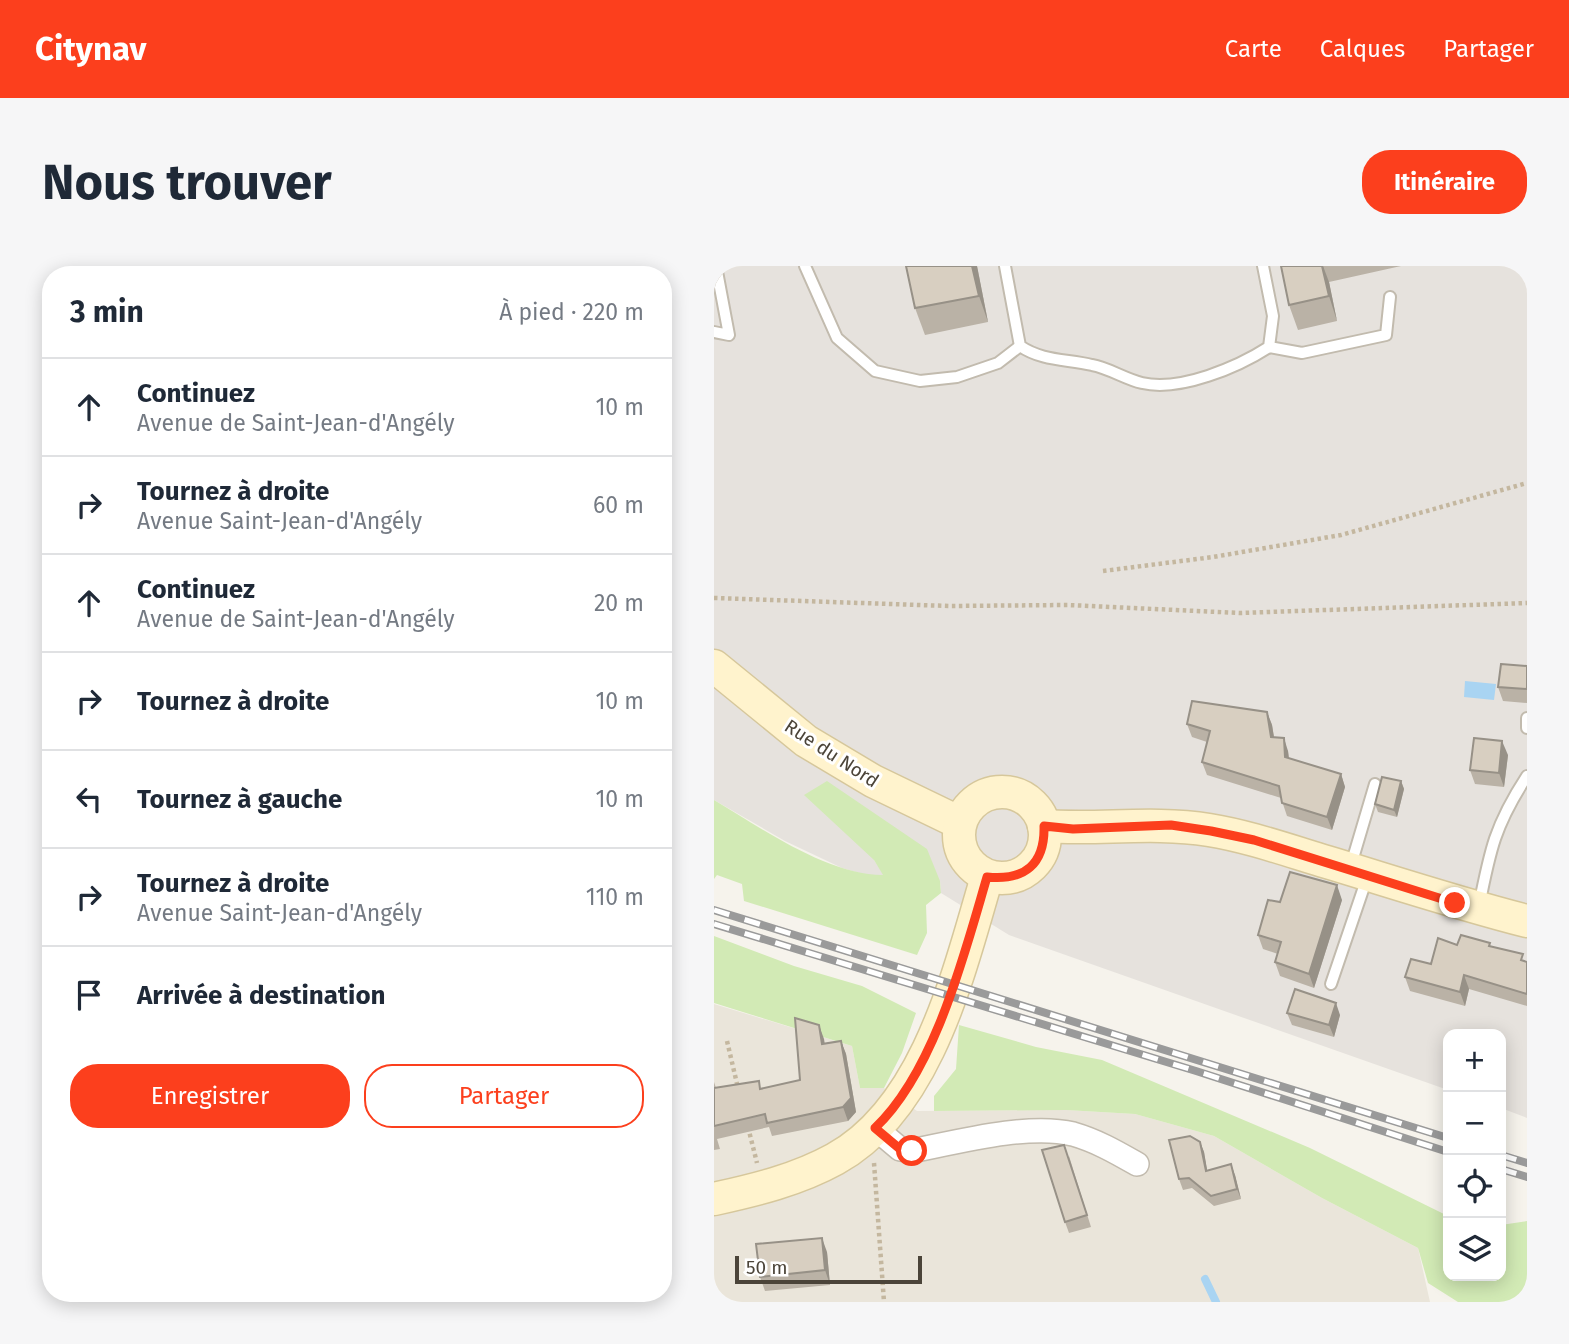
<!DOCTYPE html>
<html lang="fr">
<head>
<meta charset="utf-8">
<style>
  :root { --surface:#fff; --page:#f6f6f7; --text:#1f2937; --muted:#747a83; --line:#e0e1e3; --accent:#fc3f1d }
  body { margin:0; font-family:"Fira Sans",sans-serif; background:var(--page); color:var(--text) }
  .controls { position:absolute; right:21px; bottom:21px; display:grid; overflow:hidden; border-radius:14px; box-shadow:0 4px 18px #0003 }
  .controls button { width:63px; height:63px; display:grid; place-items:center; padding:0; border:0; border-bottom:2px solid var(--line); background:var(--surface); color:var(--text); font:35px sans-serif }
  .scale { position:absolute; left:21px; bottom:18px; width:187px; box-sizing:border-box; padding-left:7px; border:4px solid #4b4439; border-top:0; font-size:19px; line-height:24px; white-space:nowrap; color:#4b4439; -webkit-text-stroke:5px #fff; paint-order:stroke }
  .stop { position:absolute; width:21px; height:21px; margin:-16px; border:5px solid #fc3f1d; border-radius:50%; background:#fff }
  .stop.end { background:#fc3f1d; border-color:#fff; box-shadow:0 2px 7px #0008 }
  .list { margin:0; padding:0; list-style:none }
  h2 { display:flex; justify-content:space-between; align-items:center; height:91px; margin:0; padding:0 28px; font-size:30px }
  h2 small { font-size:23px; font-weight:400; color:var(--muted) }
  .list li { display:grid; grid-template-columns:46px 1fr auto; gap:21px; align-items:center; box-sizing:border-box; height:98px; padding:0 28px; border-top:2px solid var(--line) }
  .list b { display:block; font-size:26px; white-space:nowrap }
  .list p { margin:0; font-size:23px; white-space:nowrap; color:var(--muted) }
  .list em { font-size:23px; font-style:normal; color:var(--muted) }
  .actions { display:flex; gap:14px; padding:21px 28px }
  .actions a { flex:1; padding:16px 0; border:2px solid var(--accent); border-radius:28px; text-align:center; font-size:24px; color:var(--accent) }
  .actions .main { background:var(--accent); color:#fff }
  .icon { flex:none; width:38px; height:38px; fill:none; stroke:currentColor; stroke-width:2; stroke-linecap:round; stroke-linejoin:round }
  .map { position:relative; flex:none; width:813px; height:1036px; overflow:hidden; border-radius:28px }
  header { display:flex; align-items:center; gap:42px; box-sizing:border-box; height:98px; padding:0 35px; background:var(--accent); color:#fff }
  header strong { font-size:33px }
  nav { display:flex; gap:38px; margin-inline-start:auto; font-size:24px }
  .intro { display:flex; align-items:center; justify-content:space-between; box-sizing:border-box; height:168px; padding:0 42px }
  h1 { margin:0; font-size:49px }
  .button { padding:18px 32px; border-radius:28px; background:var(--accent); color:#fff; font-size:24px; font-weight:700 }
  main { display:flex; gap:42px; padding:0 42px }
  aside { flex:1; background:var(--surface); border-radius:28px; box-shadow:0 4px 18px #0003 }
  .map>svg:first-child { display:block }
  .residential { fill:#eae5da }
  .industrial { fill:#e6e2dd }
  .green { fill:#d2eab5 }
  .water { fill:#a9d4f2 }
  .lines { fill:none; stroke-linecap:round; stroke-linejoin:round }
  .stream { stroke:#a9d4f2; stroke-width:8 }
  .lane-casing { stroke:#c2bbae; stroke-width:14 }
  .street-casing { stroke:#c2bbae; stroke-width:26 }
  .secondary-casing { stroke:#d6c79b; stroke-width:35 }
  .path { stroke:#c4b79f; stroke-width:4.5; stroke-dasharray:3.5 3.5; stroke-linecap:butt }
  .lane { stroke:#fff; stroke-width:10 }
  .street { stroke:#fff; stroke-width:23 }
  .secondary { stroke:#fff3cd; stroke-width:32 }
  .rail-casing { stroke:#9a9a9a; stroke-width:8 }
  .rail { stroke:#fff; stroke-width:5; stroke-dasharray:16; stroke-linecap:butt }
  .wall { fill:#bab2a6 }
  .shaded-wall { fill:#979187 }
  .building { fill:#d8cfc1; stroke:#979187; stroke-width:2 }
  .route { stroke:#fc3f1d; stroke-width:9 }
  .labels { text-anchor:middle; stroke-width:6; stroke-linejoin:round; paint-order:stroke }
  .street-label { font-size:19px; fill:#4b4439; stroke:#fff }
</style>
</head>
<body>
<header>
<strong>Citynav</strong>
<nav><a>Carte</a><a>Calques</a><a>Partager</a></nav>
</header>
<div class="intro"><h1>Nous trouver</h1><a class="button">Itinéraire</a></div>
<main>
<aside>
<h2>3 min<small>À pied · 220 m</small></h2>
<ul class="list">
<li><svg class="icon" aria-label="ahead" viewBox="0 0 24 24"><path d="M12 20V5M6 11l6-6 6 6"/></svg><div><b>Continuez</b><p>Avenue de Saint-Jean-d'Angély</p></div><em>10 m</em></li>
<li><svg class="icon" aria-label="right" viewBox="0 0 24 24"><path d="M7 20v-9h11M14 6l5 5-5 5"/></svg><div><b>Tournez à droite</b><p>Avenue Saint-Jean-d'Angély</p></div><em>60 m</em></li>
<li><svg class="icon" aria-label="ahead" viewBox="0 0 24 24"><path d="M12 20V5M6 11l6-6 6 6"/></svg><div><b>Continuez</b><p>Avenue de Saint-Jean-d'Angély</p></div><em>20 m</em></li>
<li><svg class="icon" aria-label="right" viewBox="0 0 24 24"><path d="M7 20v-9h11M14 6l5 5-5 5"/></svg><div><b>Tournez à droite</b></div><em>10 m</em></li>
<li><svg class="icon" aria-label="left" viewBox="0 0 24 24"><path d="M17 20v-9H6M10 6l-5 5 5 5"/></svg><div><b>Tournez à gauche</b></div><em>10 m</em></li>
<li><svg class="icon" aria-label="right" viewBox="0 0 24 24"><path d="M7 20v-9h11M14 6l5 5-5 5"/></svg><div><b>Tournez à droite</b><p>Avenue Saint-Jean-d'Angély</p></div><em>110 m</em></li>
<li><svg class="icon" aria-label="arrive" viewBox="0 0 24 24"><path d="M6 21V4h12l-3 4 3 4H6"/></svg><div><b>Arrivée à destination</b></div></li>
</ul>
<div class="actions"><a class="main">Enregistrer</a><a>Partager</a></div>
</aside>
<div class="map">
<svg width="813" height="1036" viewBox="0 0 813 1036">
  <rect width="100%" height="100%" fill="#f6f3ec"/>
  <!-- residential -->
  <polygon class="residential" points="0,738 138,780 146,822 170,822 203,845 352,844 421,848 500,870 608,932 704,982 716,1036 0,1036"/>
  <!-- industrial -->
  <polygon class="industrial" points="0,0 813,0 813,852 787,842 787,768 734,768 734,824 295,669 227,627 226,615 160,594 170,609 152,609 128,602 71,575 0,534"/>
  <!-- green -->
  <g class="green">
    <path d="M113,515L213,583L226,615L227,627L212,639L213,667L203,689L30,635L28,618L3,609L0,613V534C47,562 113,609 169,609L160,594L90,529Z"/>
    <polygon points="0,670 80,700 148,720 202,747 188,787 170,822 146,822 138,780 0,737"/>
    <polygon points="245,759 322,781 388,794 596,882 734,950 734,1010 787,1010 787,959 813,955 813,1036 744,1036 714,1017 704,982 608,932 500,870 421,848 352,844 220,845 220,830 242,803"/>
  </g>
  <!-- water -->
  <polygon class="water" points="751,415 782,418 780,434 750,431"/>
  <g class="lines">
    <!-- stream -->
    <polyline class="stream" points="491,1013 502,1036"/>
    <defs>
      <g id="lane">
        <polyline points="91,0 123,72 161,105 206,115 243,111 284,97 306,80"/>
        <path d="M291,0L306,80C328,95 352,93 378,99C395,102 411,113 428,117C466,126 524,101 555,81L559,50L549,0"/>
        <polyline points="0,66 15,69 2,0"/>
        <polyline points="555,81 588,87 672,69 676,31"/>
        <polyline points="813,452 813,462"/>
        <polyline points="637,599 661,518"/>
        <path d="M765,640C776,584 781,559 813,510"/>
        <polyline points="617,718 653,612"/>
      </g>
      <path id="street" d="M161,862L186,883L198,885C243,876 314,857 359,868C383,875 402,886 423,898"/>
      <g id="secondary">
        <polyline points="0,400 92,475 159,515 246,557"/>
        <circle cx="288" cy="569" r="43"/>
        <path d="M330,560C385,564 439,555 495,564C532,570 567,582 603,593C673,614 742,637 813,655"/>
        <path d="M0,933C41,924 83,914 121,893C214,842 245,705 273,611"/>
      </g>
    </defs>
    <!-- lane casing -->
    <use href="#lane" class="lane-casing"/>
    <!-- street casing -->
    <use href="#street" class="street-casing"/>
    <!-- secondary casing -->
    <use href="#secondary" class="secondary-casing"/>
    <!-- path -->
    <g class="path">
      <polyline points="389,305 499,291 627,269 813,217"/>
      <polyline points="0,332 235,340 354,339 526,347 813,337"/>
      <polyline points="13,775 24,822"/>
      <polyline points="34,861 43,897"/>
      <polyline points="160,897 170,1036"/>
    </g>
    <!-- lane -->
    <use href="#lane" class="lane"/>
    <!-- street -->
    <use href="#street" class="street"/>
    <!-- secondary -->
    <use href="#secondary" class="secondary"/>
    <defs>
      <g id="rail">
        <polyline points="0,644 734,872"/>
        <polyline points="0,658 482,805 734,886"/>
        <polyline points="787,889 813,897"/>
        <polyline points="787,903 813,911"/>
      </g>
    </defs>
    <!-- rail casing -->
    <use href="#rail" class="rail-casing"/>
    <!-- rail -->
    <use href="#rail" class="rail"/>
  </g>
  <!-- wall -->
  <g class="wall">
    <polygon points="192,0 263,0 274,56 211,69 201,42"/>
    <polygon points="567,0 687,0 615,16 623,55 584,64 575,39"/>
    <polygon points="813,400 813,437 789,435 784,421"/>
    <polygon points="553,446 558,459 560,471 574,485 575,492 627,508 631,521 618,564 573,550 567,532 493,509 488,496 493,476 478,471 473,458"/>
    <polygon points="794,489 790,521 761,518 756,504"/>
    <polygon points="687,515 690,523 683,551 664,546 661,538"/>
    <polygon points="628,634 600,722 566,710 561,696 564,688 549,683 544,669 566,636"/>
    <polygon points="743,679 777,681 813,696 813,740 755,723 751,740 696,725 691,711 717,698"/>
    <polygon points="573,747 626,749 620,771 578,759"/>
    <polygon points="110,773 110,778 127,775 132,788 142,846 134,855 58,870 55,861 3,873 6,883 0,884 0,816 2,822 47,823 86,814"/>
    <polygon points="486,876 490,886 493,904 521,909 527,933 500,940 478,922 469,924 465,913"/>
    <polygon points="355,890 377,961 355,967 351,956"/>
    <polygon points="113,986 116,1019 51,1025 46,1011"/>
  </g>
  <!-- shaded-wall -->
  <g class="shaded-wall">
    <polygon points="258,0 263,0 274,56 265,30"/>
    <polygon points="608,0 609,0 615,16 623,55 615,30"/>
    <polygon points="553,446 558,459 562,484 557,471"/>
    <polygon points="570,472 574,485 576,504 571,491"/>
    <polygon points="788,475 794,489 790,521 785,507"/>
    <polygon points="627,508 631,521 618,564 613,551"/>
    <polygon points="687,515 690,523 683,551 680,544"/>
    <polygon points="623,619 628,634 600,722 595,708"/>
    <polygon points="750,709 755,723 751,740 746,726"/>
    <polygon points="622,737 626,749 620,771 615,759"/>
    <polygon points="105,759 110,773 113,791 108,778"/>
    <polygon points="127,775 132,788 142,846 134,855 129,841"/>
    <polygon points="486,876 490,886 495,915 492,905"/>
    <polygon points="517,898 521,909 527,933 523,923"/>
    <polygon points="108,972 113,986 116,1019 111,1004"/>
  </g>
  <!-- building -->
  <g class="building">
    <polygon points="192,0 258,0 265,30 201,42"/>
    <polygon points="567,0 608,0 615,30 575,39"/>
    <polygon points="787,398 813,400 813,423 784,421"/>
    <polygon points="478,435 553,446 557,471 570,472 571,491 627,508 613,551 568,537 565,520 488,496 496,465 473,458"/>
    <polygon points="760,472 788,475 785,507 756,504"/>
    <polygon points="668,511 687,515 680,544 661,538"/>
    <polygon points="576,606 623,619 595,708 561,696 567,676 544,669 554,634 566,636"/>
    <polygon points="747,669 776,677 775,680 809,688 807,694 813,696 813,728 750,709 746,726 691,711 697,693 717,698 724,672 743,679"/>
    <polygon points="581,723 622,737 615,759 573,747"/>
    <polygon points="81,752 105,759 108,778 127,775 137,832 129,841 53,857 51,848 0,860 0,822 45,815 46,823 86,814"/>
    <polygon points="476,870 486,876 492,905 517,898 523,923 497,930 475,912 465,913 455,874"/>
    <polygon points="350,879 373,949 351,956 328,884"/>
    <polygon points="108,972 111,1004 46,1011 42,978"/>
  </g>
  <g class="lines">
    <!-- route -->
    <path class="route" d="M198,885L186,883L161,862C221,805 250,689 273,611C311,615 331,598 330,560L359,563L457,559L497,565L540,574L741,637"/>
  </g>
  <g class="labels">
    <!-- street labels -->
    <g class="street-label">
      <text transform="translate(118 487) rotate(33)" y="7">Rue du Nord</text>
    </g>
  </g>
</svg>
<div class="controls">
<button>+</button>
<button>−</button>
<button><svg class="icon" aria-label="locate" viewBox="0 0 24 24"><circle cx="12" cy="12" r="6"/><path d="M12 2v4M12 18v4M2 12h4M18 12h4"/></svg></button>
<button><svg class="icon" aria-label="layers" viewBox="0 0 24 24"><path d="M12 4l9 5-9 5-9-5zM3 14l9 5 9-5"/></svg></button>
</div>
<div class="scale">50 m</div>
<div class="stop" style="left:198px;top:885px"></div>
<div class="stop end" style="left:741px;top:637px"></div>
</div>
</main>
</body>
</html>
